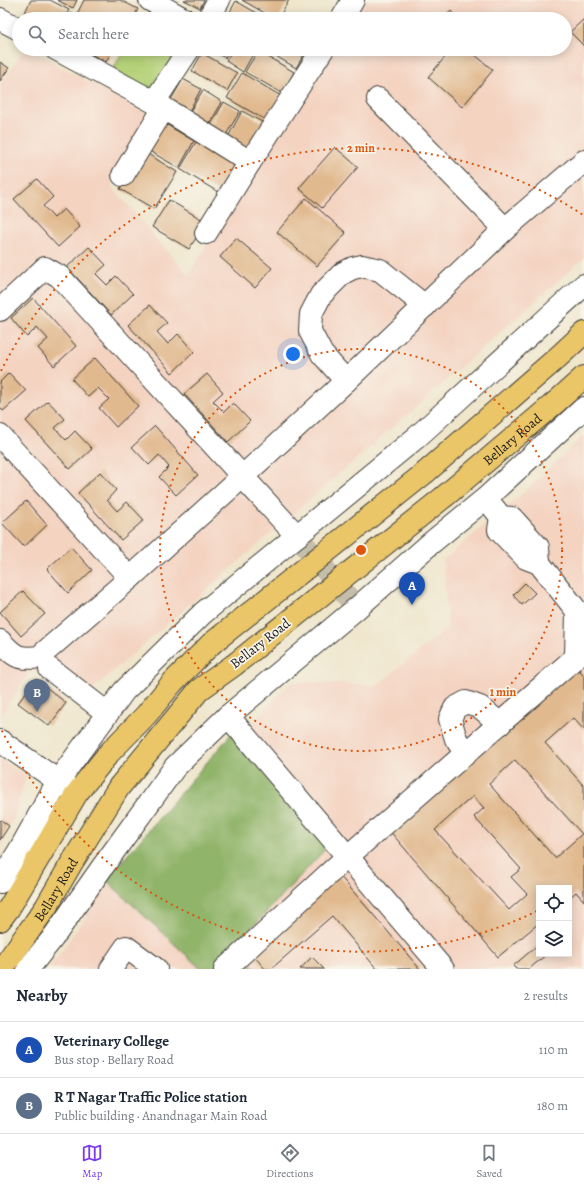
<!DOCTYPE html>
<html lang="en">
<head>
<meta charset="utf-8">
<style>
  :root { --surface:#fff; --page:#f6f6f7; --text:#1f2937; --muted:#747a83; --line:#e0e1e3; --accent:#7c3aed }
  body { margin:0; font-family:Alegreya,serif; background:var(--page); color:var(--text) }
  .controls { position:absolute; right:12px; bottom:12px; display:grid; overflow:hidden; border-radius:0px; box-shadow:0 2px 10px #0003 }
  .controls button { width:36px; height:36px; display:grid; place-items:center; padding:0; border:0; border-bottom:1px solid var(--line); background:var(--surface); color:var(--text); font:20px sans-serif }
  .you { position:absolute; left:293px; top:354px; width:14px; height:14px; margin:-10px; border:3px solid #fff; border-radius:50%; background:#1a73e8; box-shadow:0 0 0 6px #1a73e833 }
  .badge { display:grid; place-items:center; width:26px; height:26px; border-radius:50%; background:var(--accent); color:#fff; font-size:13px; font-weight:700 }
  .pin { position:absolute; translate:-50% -33px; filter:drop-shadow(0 1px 2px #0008) }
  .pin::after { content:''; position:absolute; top:21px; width:14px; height:12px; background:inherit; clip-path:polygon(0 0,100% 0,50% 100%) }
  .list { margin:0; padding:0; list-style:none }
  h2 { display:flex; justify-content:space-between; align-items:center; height:52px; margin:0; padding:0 16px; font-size:17px }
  h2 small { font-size:13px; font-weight:400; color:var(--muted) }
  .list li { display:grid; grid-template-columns:26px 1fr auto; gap:12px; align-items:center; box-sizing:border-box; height:56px; padding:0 16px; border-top:1px solid var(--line) }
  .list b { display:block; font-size:15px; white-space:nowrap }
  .list p { margin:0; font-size:13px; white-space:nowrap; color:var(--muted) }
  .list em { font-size:13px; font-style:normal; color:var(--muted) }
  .icon { flex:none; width:22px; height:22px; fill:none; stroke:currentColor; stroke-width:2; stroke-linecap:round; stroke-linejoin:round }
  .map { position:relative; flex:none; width:584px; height:969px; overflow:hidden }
  .search { position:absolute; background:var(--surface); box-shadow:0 2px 10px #0003; left:12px; right:12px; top:12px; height:44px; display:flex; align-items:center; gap:10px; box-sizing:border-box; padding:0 14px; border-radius:22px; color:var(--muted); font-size:15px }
  .sheet { height:164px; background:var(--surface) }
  nav { display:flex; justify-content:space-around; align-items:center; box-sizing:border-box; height:56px; border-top:1px solid var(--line); background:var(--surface); font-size:11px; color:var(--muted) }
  nav a { display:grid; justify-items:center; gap:2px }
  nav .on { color:var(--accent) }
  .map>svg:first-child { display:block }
  .built { fill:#f4d3c1; fill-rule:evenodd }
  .green { fill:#b5d279; stroke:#68774a }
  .forest { fill:#90b469; stroke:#566842 }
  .building { fill:#e1b98f; fill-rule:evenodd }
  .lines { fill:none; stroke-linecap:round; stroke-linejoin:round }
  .minor-tunnel { stroke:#c5bea9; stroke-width:22; stroke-dasharray:22 11; stroke-linecap:butt }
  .minor-casing { stroke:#3c3a36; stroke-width:24 }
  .highway-casing { stroke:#3c3a36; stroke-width:24 }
  .minor { stroke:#fff; stroke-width:22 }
  .highway { stroke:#eac669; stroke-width:22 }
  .highway-bridge-casing { stroke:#3c3a36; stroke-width:24; stroke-linecap:butt }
  .highway-bridge { stroke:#eac669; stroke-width:22 }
  .ring { fill:none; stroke:#de560d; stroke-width:2; stroke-dasharray:2 4 }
  .labels { text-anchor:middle; stroke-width:3.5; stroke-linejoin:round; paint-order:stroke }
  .street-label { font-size:14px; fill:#1c1c1c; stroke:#f7f3e8 }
  .centre { fill:#de560d; stroke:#f7f3e8; stroke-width:2 }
  .ring-label { font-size:12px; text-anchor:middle; font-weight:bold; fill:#de560d; stroke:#f7f3e8; stroke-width:3.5; stroke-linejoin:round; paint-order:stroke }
</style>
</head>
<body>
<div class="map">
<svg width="584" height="969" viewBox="0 0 584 969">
  <rect width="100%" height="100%" fill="#f7f3e8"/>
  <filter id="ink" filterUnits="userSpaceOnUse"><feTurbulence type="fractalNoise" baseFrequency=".025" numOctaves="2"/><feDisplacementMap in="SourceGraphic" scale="8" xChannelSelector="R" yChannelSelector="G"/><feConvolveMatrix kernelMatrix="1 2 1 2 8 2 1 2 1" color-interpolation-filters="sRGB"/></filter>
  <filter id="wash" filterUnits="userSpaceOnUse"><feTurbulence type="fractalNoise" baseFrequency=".012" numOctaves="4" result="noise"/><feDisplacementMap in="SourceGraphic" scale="16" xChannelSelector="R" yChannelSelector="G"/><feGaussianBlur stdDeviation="0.9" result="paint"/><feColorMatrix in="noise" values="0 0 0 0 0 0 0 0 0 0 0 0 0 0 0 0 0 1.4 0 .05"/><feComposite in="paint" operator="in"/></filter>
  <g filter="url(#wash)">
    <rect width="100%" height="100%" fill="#efe6cc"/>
    <!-- built -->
    <g class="built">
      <polygon points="362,0 584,0 584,258 410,412 79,701 32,669 0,716 0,85 25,49 28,49 152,116 111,186 188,275 331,49 565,49 565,19 350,19"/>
      <path d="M584,435V969H49L117,872L291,682L377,685L448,628L443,560L526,491ZM539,888H569V954H539Z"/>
      <polygon points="0,759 26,776 14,817 0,847"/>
    </g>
    <!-- green -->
    <polygon class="green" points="124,49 182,49 152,94 111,74"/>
    <!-- forest -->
    <polygon class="forest" points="232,733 330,844 234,947 256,969 201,969 106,880"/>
    <g id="blocks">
      <!-- building -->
      <g class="building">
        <polygon points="31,0 50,0 69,10 64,19 23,19 22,18"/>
        <polygon points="57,0 77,0 73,8"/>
        <polygon points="84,0 120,0 138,9 133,19 87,19 77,14"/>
        <polygon points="184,0 204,0 200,8"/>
        <polygon points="242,0 289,0 278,19 275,19"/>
        <polygon points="236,1 267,19 226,19"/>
        <polygon points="451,11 458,19 442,19"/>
        <polygon points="71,13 82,19 68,19"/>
        <polygon points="584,19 584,46 570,32"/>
        <polygon points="81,49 113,49 106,62"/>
        <polygon points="209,49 230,49 225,58"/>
        <polygon points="233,49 256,49 243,72 226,61"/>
        <polygon points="264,49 307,49 296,68"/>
        <polygon points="452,49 468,49 493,70 462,107 428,77"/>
        <polygon points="258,51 294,72 282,93 245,72"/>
        <polygon points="202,53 237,73 227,91 192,71"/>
        <polygon points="0,62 9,68 0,81"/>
        <polygon points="242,73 281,96 267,121 227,98"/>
        <polygon points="183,79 201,89 188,113 169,103"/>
        <polygon points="203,90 222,102 209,125 189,113"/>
        <polygon points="224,102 240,111 226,135 210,126"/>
        <polygon points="242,111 262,122 247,148 228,137"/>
        <polygon points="162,122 194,141 179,168 146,149"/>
        <polygon points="196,142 235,165 218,192 180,169"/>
        <polygon points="335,147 358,167 322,208 299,188"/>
        <polygon points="143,151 177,172 154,209 120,189"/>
        <polygon points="37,179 53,197 43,206 54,218 64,209 80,227 58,247 14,199"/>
        <polygon points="306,198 346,233 317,266 277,232"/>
        <polygon points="169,200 206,222 189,249 152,227"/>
        <polygon points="236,238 272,268 255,288 220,257"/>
        <polygon points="89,247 106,265 96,274 107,285 116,276 133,294 111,315 67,267"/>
        <polygon points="33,298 76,346 54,366 38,348 48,339 37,327 27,337 11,318"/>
        <polygon points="150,305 167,323 157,332 168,344 178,334 194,352 172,373 128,325"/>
        <polygon points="95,358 138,406 116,427 99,408 109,399 98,388 88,397 72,379"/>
        <polygon points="9,373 26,391 3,411 0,408 0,382"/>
        <polygon points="207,374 223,392 213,401 224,412 233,403 250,421 228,442 184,394"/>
        <polygon points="48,401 65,419 55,428 66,440 75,431 92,449 70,469 26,421"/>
        <polygon points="155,426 198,475 176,495 159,477 169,467 159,455 149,465 132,447"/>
        <polygon points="100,472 116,490 107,500 117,511 127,502 144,520 121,540 78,493"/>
        <polygon points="26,501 47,525 24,547 2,523"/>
        <polygon points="71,547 92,570 68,593 47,569"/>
        <polygon points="525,583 535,593 522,605 513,595"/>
        <polygon points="23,591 45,614 21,636 0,612"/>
        <path d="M577,668L584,675V730L573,718L545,743L584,786V901L576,892L569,898V888H539V923L498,957L388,829ZM515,760L582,834L555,858L489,784ZM473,796L484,808L474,817L521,869L511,877L527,894L509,910L435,830Z"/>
        <polygon points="36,679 66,703 49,726 18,703"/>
        <polygon points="1,820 9,826 0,840 0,821"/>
        <polygon points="339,875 420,969 377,969 332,916 271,969 265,969 250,951"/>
        <polygon points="539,944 539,954 547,954 529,969 516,969 513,966"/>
        <polygon points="312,957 324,969 300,969"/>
      </g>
    </g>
  </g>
  <g filter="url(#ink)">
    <use href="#blocks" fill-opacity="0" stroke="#3c3a36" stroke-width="1"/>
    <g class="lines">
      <!-- minor-tunnel -->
      <polyline class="minor-tunnel" points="297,536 357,608"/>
      <defs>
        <g id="minor">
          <polyline points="150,0 184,19"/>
          <polyline points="0,19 19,29"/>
          <polyline points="208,19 219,0"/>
          <polyline points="342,19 353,0"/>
          <polyline points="56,49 154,102"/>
          <polyline points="189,49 154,102 250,162 323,49"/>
          <polyline points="378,99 505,229"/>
          <polyline points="123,175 164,108"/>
          <polyline points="206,233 250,162"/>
          <polyline points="0,310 45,268 59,276 297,536"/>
          <polyline points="346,381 322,354 310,331 311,314 321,295 343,273 353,268 362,266 380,270 425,306"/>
          <polyline points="0,436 130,578"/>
          <polyline points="493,507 501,517 512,518 538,547 539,563"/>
          <path d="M0,641C14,656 18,660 39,657L130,578L242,477L346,381L505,229L584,161"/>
          <polyline points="50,669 107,713"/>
          <polyline points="228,716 443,969"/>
          <polyline points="0,741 70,789"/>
          <polyline points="466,754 456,739 450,719 455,708 466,702 480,707 500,724"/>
          <polyline points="0,882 19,851 58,781 124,691 203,613 417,437 584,285"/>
          <polyline points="28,969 52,939 101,869 175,767 228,716 357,608 431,543 486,498 584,408"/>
          <polyline points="111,969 126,947 156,969"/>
          <polyline points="225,969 347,857 576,657 577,611 539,563 526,558 499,530 501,517"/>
        </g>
        <g id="highway">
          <polyline points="426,472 557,358 584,333"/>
          <path id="s1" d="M445,496L556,402L584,377"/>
          <polyline points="0,920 9,908 77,793 109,753 146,715 173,682 211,644"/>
          <path id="s2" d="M2,969L46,907L71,864L119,787L199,690L234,665"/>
        </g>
      </defs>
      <!-- minor casing -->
      <use href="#minor" class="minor-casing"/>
      <!-- highway casing -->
      <use href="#highway" class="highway-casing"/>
      <!-- minor -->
      <use href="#minor" class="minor"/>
      <!-- highway -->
      <use href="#highway" class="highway"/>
      <defs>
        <g id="highway-bridge">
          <polyline points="211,644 426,472"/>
          <polyline points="234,665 445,496"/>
        </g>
      </defs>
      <!-- highway-bridge casing -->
      <use href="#highway-bridge" class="highway-bridge-casing"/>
      <!-- highway-bridge -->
      <use href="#highway-bridge" class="highway-bridge"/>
    </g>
  </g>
  <!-- distance rings -->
  <g class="ring">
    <circle cx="361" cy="550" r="201"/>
    <path d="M537 911A402 402 0 0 1 1 729M1 371A402 402 0 0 1 583 215"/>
  </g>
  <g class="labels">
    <!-- street labels -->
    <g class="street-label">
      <text dy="5" stroke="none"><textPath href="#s1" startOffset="88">Bellary Road</textPath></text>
      <text transform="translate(260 643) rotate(-38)" y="5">Bellary Road</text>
      <text dy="5" stroke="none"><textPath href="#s2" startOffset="96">Bellary Road</textPath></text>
    </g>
  </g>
  <circle cx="361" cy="550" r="6" class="centre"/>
  <g class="ring-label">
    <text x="361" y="152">2 min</text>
    <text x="503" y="696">1 min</text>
  </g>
</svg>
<div class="controls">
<button><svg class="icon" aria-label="locate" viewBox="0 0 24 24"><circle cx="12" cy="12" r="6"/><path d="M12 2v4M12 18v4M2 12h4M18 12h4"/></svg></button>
<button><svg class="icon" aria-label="layers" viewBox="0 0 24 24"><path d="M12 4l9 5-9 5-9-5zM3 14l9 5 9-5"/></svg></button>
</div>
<div class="you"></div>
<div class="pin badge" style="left:412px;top:605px;background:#1a4fb4">A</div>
<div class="pin badge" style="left:37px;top:712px;background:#5c6f8a">B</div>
<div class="search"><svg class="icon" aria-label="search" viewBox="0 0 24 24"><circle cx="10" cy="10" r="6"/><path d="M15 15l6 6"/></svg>Search here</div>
</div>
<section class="sheet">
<h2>Nearby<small>2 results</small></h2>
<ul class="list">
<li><span class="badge" style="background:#1a4fb4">A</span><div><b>Veterinary College</b><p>Bus stop · Bellary Road</p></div><em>110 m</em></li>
<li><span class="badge" style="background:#5c6f8a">B</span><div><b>R T Nagar Traffic Police station</b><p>Public building · Anandnagar Main Road</p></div><em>180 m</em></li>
</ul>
</section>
<nav>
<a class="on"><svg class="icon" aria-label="map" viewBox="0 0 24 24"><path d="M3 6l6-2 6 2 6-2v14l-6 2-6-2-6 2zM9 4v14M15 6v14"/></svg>Map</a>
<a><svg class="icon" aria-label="directions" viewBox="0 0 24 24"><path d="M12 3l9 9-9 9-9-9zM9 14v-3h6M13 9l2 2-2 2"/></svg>Directions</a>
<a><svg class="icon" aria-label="saved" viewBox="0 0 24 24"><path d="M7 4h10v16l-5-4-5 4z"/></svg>Saved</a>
</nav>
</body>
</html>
